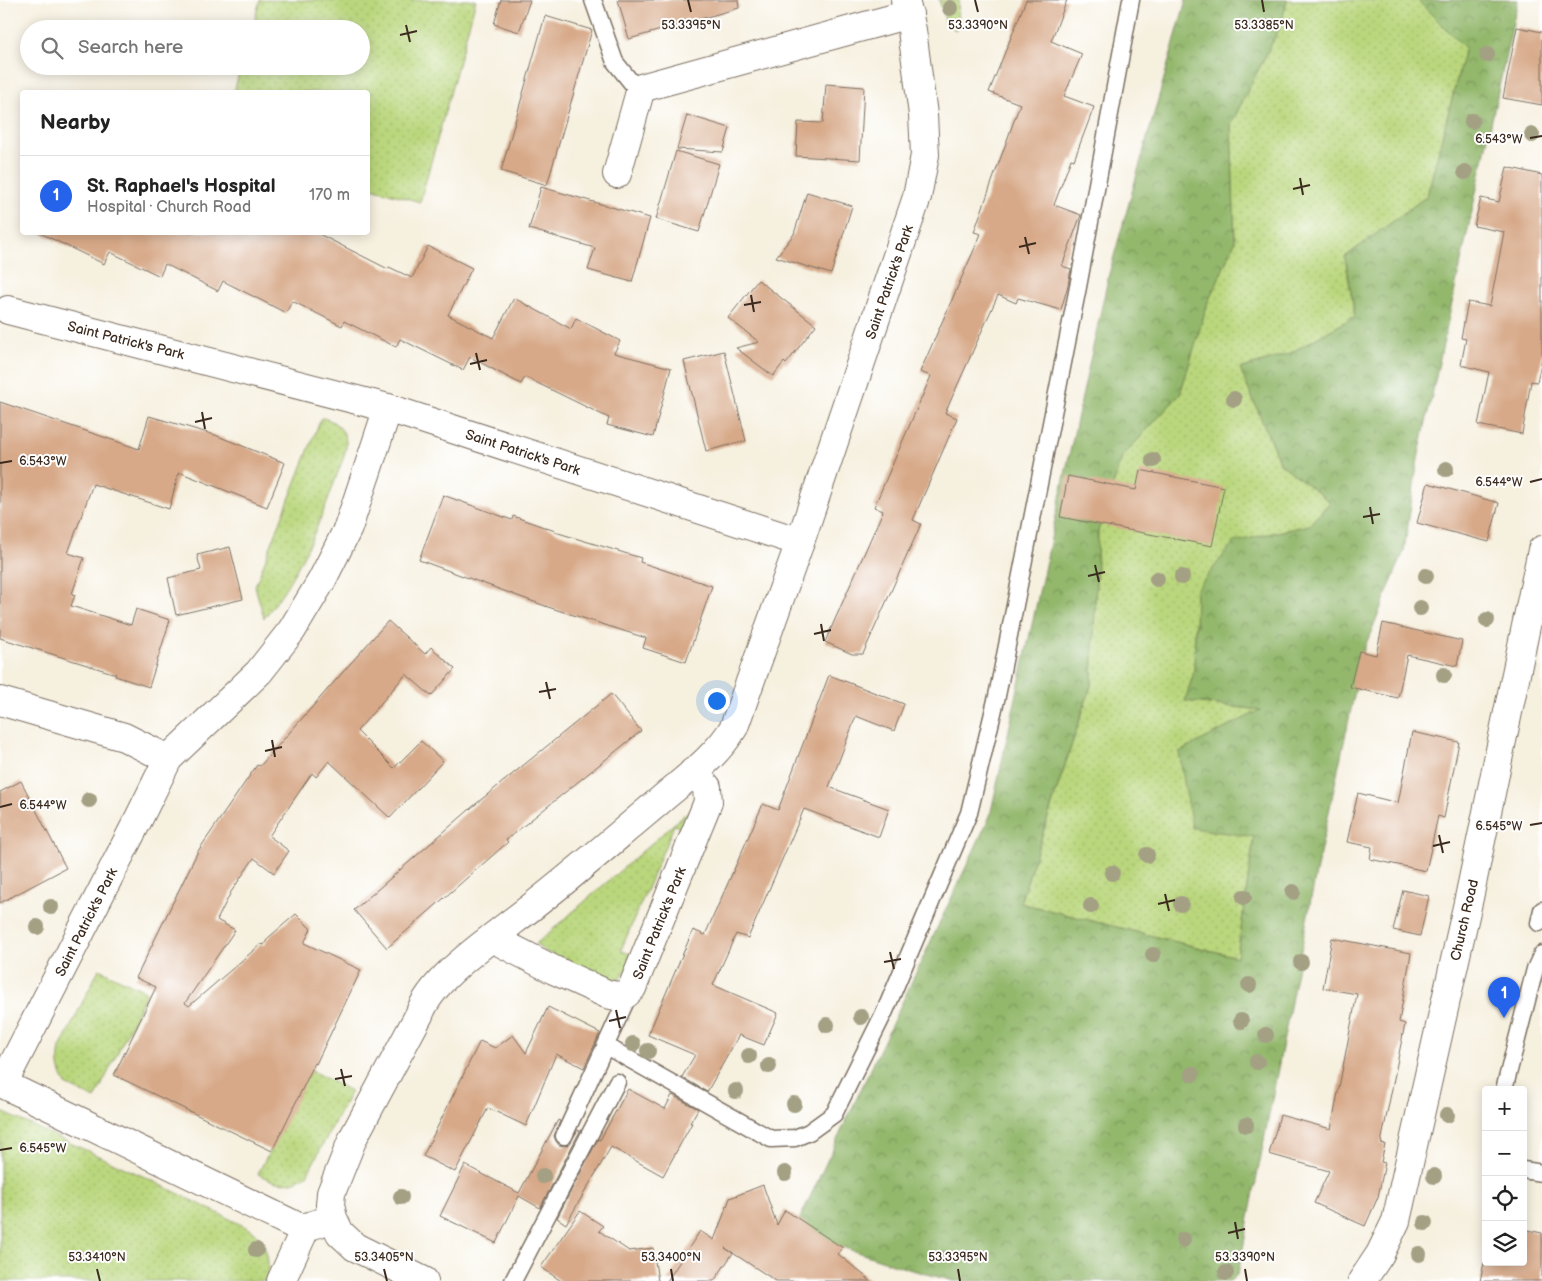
<!DOCTYPE html>
<html lang="en">
<head>
<meta charset="utf-8">
<style>
  :root { --surface:#fff; --page:#f2f2f2; --text:#222; --muted:#767676; --line:#e0e0e0; --accent:#2563eb }
  body { margin:0; font-family:"Balsamiq Sans",sans-serif; background:var(--page); color:var(--text) }
  .controls { position:absolute; right:15px; bottom:15px; display:grid; overflow:hidden; border-radius:5px; box-shadow:0 2px 12px #0003 }
  .controls button { width:45px; height:45px; display:grid; place-items:center; padding:0; border:0; border-bottom:1px solid var(--line); background:var(--surface); color:var(--text); font:25px sans-serif }
  .you { position:absolute; left:716px; top:700px; width:18px; height:18px; margin:-12px; border:4px solid #fff; border-radius:50%; background:#1a73e8; box-shadow:0 0 0 8px #1a73e833 }
  .badge { display:grid; place-items:center; width:32px; height:32px; border-radius:50%; background:var(--accent); color:#fff; font-size:16px; font-weight:700 }
  .pin { position:absolute; translate:-50% -41px; filter:drop-shadow(0 1px 2px #0008) }
  .pin::after { content:''; position:absolute; top:26px; width:18px; height:15px; background:inherit; clip-path:polygon(0 0,100% 0,50% 100%) }
  .list { margin:0; padding:0; list-style:none }
  h2 { display:flex; justify-content:space-between; align-items:center; height:65px; margin:0; padding:0 20px; font-size:21px }
  h2 small { font-size:16px; font-weight:400; color:var(--muted) }
  .list li { display:grid; grid-template-columns:32px 1fr auto; gap:15px; align-items:center; box-sizing:border-box; height:80px; padding:0 20px; border-top:1px solid var(--line) }
  .list b { display:block; font-size:19px; white-space:nowrap }
  .list p { margin:0; font-size:16px; white-space:nowrap; color:var(--muted) }
  .list em { font-size:16px; font-style:normal; color:var(--muted) }
  .icon { flex:none; width:28px; height:28px; fill:none; stroke:currentColor; stroke-width:2; stroke-linecap:round; stroke-linejoin:round }
  .map { position:relative; flex:none; width:1542px; height:1281px; overflow:hidden }
  .search { position:absolute; background:var(--surface); box-shadow:0 2px 12px #0003; left:20px; top:20px; width:350px; height:55px; display:flex; align-items:center; gap:12px; box-sizing:border-box; padding:0 18px; border-radius:28px; color:var(--muted); font-size:19px }
  .panel { position:absolute; background:var(--surface); box-shadow:0 2px 12px #0003; left:20px; top:90px; width:350px; height:145px; border-radius:5px }
  .map>svg:first-child { display:block }
  .grass { fill:url(#grass-dots); stroke:#7a804e }
  .forest { fill:url(#forest-crowns); stroke:#677145 }
  .building { fill:#d7a988 }
  .lines { fill:none; stroke-linecap:round; stroke-linejoin:round }
  .service-casing { stroke:#7c6f62; stroke-width:19 }
  .minor-casing { stroke:#7c6f62; stroke-width:30 }
  .tertiary-casing { stroke:#7c6f62; stroke-width:30 }
  .service { stroke:#fff; stroke-width:16 }
  .minor { stroke:#fff; stroke-width:28 }
  .tertiary { stroke:#fff; stroke-width:28 }
  .tree { fill:#a4a084 }
  .ticks { fill:none; stroke:#3b2a1e; stroke-width:2 }
  .labels { text-anchor:middle; stroke-width:4; stroke-linejoin:round; paint-order:stroke }
  .street-label { font-size:14px; fill:#3b2a1e; stroke:#fff }
  .ticks-label { font-size:12px; text-anchor:middle; fill:#3b2a1e; stroke:#fff; stroke-width:4; stroke-linejoin:round; paint-order:stroke }
</style>
</head>
<body>
<div class="map">
<svg width="1542" height="1281" viewBox="0 0 1542 1281">
  <defs>
    <pattern id="grass-dots" width="8" height="8" patternUnits="userSpaceOnUse" patternTransform="scale(1.25)"><rect width="8" height="8" fill="#bad77d"/><path d="M2 2h.1M6 6h.1" fill="none" stroke="#a1b96c" stroke-width="1.8" stroke-linecap="round"/></pattern>
    <pattern id="forest-crowns" width="20" height="18" patternUnits="userSpaceOnUse" patternTransform="scale(1.25)"><rect width="20" height="18" fill="#93b86c"/><path d="M2 6a3 3 0 1 1 6 0M12 15a3 3 0 1 1 6 0" fill="none" stroke="#799658"/></pattern>
  </defs>
  <rect width="100%" height="100%" fill="#fff"/>
  <filter id="ink" filterUnits="userSpaceOnUse"><feTurbulence type="fractalNoise" baseFrequency=".02" numOctaves="2"/><feDisplacementMap in="SourceGraphic" scale="10" xChannelSelector="R" yChannelSelector="G"/><feConvolveMatrix kernelMatrix="1 2 1 2 8 2 1 2 1" color-interpolation-filters="sRGB"/></filter>
  <filter id="wash" filterUnits="userSpaceOnUse"><feTurbulence type="fractalNoise" baseFrequency=".0096" numOctaves="4" result="noise"/><feDisplacementMap in="SourceGraphic" scale="20" xChannelSelector="R" yChannelSelector="G"/><feGaussianBlur stdDeviation="1.12" result="paint"/><feColorMatrix in="noise" values="0 0 0 0 0 0 0 0 0 0 0 0 0 0 0 0 0 1.4 0 .05"/><feComposite in="paint" operator="in"/></filter>
  <g filter="url(#wash)">
    <rect width="100%" height="100%" fill="#f6f0df"/>
    <!-- grass -->
    <g class="grass">
      <polygon points="260,0 476,0 420,202 368,187 368,92 234,92 241,66 361,66 361,29 252,29"/>
      <polygon points="939,0 959,0 956,30 946,23"/>
      <polygon points="1287,0 1417,0 1465,48 1427,196 1345,257 1355,316 1289,354 1240,369 1280,463 1330,502 1309,525 1259,536 1196,590 1194,672 1185,701 1261,710 1254,837 1237,957 1020,903 1092,683 1098,531 1122,457 1180,394 1208,302 1235,242 1231,124 1281,25"/>
      <path d="M321,418C332,418 346,430 346,442C347,453 340,466 337,475C319,526 298,576 264,618L255,586Z"/>
      <path d="M693,807L685,830L674,825L621,950L631,955C627,965 625,980 613,982L544,951L536,944Z"/>
      <path d="M99,969L147,992L95,1099L66,1085C59,1070 57,1064 60,1048Z"/>
      <path d="M310,1070L351,1091L307,1175C288,1187 276,1184 258,1174Z"/>
      <path d="M0,1111L147,1178L252,1230C267,1244 271,1260 266,1281H0Z"/>
    </g>
    <!-- forest -->
    <polygon class="forest" points="1186,0 1287,0 1281,25 1231,124 1235,242 1208,302 1180,394 1122,457 1098,531 1092,682 1020,903 1237,957 1254,837 1192,828 1179,752 1260,710 1185,701 1194,672 1196,590 1234,542 1309,525 1330,502 1280,463 1240,369 1289,354 1355,316 1345,257 1427,196 1465,48 1417,0 1518,0 1418,459 1404,551 1364,649 1318,863 1238,1274 1230,1281 954,1281 908,1269 794,1231 990,816 1109,274"/>
    <g id="blocks">
      <!-- building -->
      <g class="building">
        <polygon points="501,0 530,0 519,32 494,24"/>
        <polygon points="618,0 738,0 739,8 629,39"/>
        <polygon points="1026,0 1067,0 1051,41 1082,54 1064,96 1094,107 1074,160 1071,159 1054,205 1081,215 1062,266 1071,269 1068,285 1061,310 1018,298 1016,303 998,295 945,413 957,418 913,520 921,524 863,654 852,654 825,642 883,511 874,507 931,376 920,372 981,234 974,232 1020,104 989,92"/>
        <polygon points="545,16 592,30 547,185 501,171"/>
        <polygon points="1517,27 1542,32 1542,105 1503,98"/>
        <polygon points="826,84 864,87 860,160 796,156 798,122 823,123"/>
        <polygon points="687,115 730,128 723,152 677,149"/>
        <polygon points="676,151 719,164 699,232 656,219"/>
        <polygon points="1507,167 1542,175 1542,358 1537,382 1531,381 1522,434 1478,425 1489,372 1461,365 1466,339 1461,338 1468,302 1490,306 1504,232 1474,226 1481,198 1499,202"/>
        <polygon points="541,187 650,218 632,282 588,270 595,248 529,229"/>
        <polygon points="807,192 852,206 831,274 776,257 794,234"/>
        <polygon points="38,232 315,232 388,269 389,267 412,278 428,246 472,268 448,315 493,338 514,298 571,329 576,318 620,341 614,353 671,368 653,437 607,425 609,418 525,377 521,384 470,357 463,370 400,339 396,347 344,321 342,326 292,301 286,313 223,281 218,291 165,264 160,276 110,252 104,264"/>
        <polygon points="758,280 816,325 786,364 784,362 773,376 736,348 759,342 728,318"/>
        <polygon points="724,351 746,441 706,451 684,361"/>
        <polygon points="0,402 139,449 149,416 215,435 285,463 267,507 179,472 169,509 93,484 68,553 84,558 72,594 75,595 71,606 131,625 136,609 170,620 149,687 115,676 116,674 0,638"/>
        <polygon points="1140,470 1224,487 1212,546 1060,517 1068,476 1136,490"/>
        <polygon points="1428,483 1499,503 1489,542 1417,523"/>
        <polygon points="443,495 512,520 513,516 555,531 555,532 641,558 640,562 712,586 686,662 643,648 646,638 548,607 419,560"/>
        <polygon points="230,547 243,599 176,615 168,578 201,570 197,555"/>
        <polygon points="388,621 425,654 431,647 455,669 431,696 406,674 357,731 394,768 421,741 443,761 390,818 329,761 316,777 312,773 269,836 289,851 274,873 254,858 231,892 217,920 235,930 185,1003 189,1006 261,944 264,945 268,938 296,914 311,929 304,943 361,970 316,1064 315,1063 272,1151 114,1075 156,987 136,978 198,851 257,765 260,766"/>
        <polygon points="1383,623 1462,641 1457,666 1407,655 1398,698 1350,687 1359,651 1376,655"/>
        <polygon points="829,675 904,704 894,731 856,716 829,787 889,809 879,837 804,809 748,938 736,934 713,985 778,1013 764,1045 739,1035 707,1092 682,1077 695,1055 648,1035 693,930 705,935 763,804 778,810"/>
        <polygon points="611,694 641,731 506,840 508,842 387,948 354,910 477,803"/>
        <polygon points="1412,732 1459,742 1444,818 1438,816 1426,871 1370,859 1372,847 1347,842 1358,793 1398,803"/>
        <polygon points="21,781 66,868 0,903 0,792"/>
        <polygon points="1403,890 1429,896 1420,936 1393,930"/>
        <polygon points="1332,938 1411,953 1399,1022 1405,1024 1381,1143 1385,1144 1381,1162 1385,1163 1378,1197 1365,1226 1314,1203 1329,1171 1269,1154 1280,1115 1331,1129 1357,994 1323,988"/>
        <polygon points="548,1007 600,1033 584,1068 556,1054 526,1126 488,1108 455,1172 423,1156 480,1041 495,1048 513,1035 526,1053"/>
        <polygon points="628,1089 665,1109 672,1095 698,1109 690,1123 692,1123 663,1176 611,1147 566,1224 557,1218 598,1139 600,1140"/>
        <polygon points="558,1120 560,1121 554,1136 556,1141 559,1145 564,1146 569,1144 578,1130 580,1131 540,1208 519,1196 496,1243 440,1216 465,1165 519,1193"/>
        <polygon points="763,1185 777,1225 785,1210 843,1248 838,1254 871,1281 776,1281 725,1248 733,1253 714,1281 667,1281 700,1231 714,1240 730,1198"/>
        <polygon points="580,1211 603,1226 599,1231 629,1251 653,1248 658,1281 561,1281 541,1267"/>
        <polygon points="1523,1229 1542,1233 1542,1281 1480,1281 1486,1254 1486,1262 1523,1262"/>
      </g>
    </g>
  </g>
  <g filter="url(#ink)">
    <use href="#blocks" fill-opacity="0" stroke="#7c6f62" stroke-width="1"/>
    <g class="lines">
      <defs>
        <g id="service">
          <polyline points="593,0 615,62 631,82 641,88"/>
          <polyline points="1539,923 1542,910"/>
          <polyline points="606,1046 771,1139 795,1138 809,1132 834,1114 885,1011 969,813 997,696 1078,287 1131,0"/>
          <polyline points="1504,1090 1535,969 1542,954"/>
          <polyline points="564,1136 631,990"/>
          <polyline points="1523,1170 1542,1173"/>
          <polyline points="513,1281 617,1082"/>
        </g>
        <g id="minor">
          <polyline points="617,174 641,88 909,14"/>
          <polyline points="8,310 388,408"/>
          <polyline points="0,701 124,737 168,759"/>
          <polyline points="492,938 554,970 607,994 616,996 626,994 632,988 708,802 707,787 693,772"/>
          <polyline points="305,1230 3,1084 137,822 168,759 259,672 292,630 322,580 348,528 388,408 800,542"/>
          <polyline points="281,1281 306,1227 319,1223"/>
          <path d="M424,1281L355,1247L340,1233L333,1218L330,1205L331,1193L353,1138L419,1015C432,979 483,945 512,922C562,885 608,844 656,804C682,781 716,758 734,727L800,542L917,197L925,155L923,115L912,30L905,0"/>
        </g>
        <polyline id="tertiary" points="1362,1281 1380,1254 1396,1221 1469,898 1542,550"/>
      </defs>
      <!-- service casing -->
      <use href="#service" class="service-casing"/>
      <!-- minor casing -->
      <use href="#minor" class="minor-casing"/>
      <!-- tertiary casing -->
      <use href="#tertiary" class="tertiary-casing"/>
      <!-- service -->
      <use href="#service" class="service"/>
      <!-- minor -->
      <use href="#minor" class="minor"/>
      <!-- tertiary -->
      <use href="#tertiary" class="tertiary"/>
    </g>
    <!-- trees -->
    <g class="tree">
      <circle cx="950" cy="8" r="8"/>
      <circle cx="1487" cy="55" r="8"/>
      <circle cx="1472" cy="121" r="8"/>
      <circle cx="1532" cy="135" r="8"/>
      <circle cx="1465" cy="172" r="8"/>
      <circle cx="1234" cy="399" r="8"/>
      <circle cx="1153" cy="460" r="8"/>
      <circle cx="1446" cy="469" r="8"/>
      <circle cx="1426" cy="576" r="8"/>
      <circle cx="1182" cy="577" r="8"/>
      <circle cx="1157" cy="579" r="8"/>
      <circle cx="1420" cy="608" r="8"/>
      <circle cx="1487" cy="620" r="8"/>
      <circle cx="1444" cy="675" r="8"/>
      <circle cx="89" cy="800" r="8"/>
      <circle cx="1147" cy="855" r="8"/>
      <circle cx="1112" cy="873" r="8"/>
      <circle cx="1293" cy="892" r="8"/>
      <circle cx="1244" cy="897" r="8"/>
      <circle cx="1181" cy="904" r="8"/>
      <circle cx="1091" cy="906" r="8"/>
      <circle cx="51" cy="907" r="8"/>
      <circle cx="37" cy="927" r="8"/>
      <circle cx="1153" cy="955" r="8"/>
      <circle cx="1301" cy="962" r="8"/>
      <circle cx="1249" cy="985" r="8"/>
      <circle cx="861" cy="1017" r="8"/>
      <circle cx="1241" cy="1021" r="8"/>
      <circle cx="827" cy="1025" r="8"/>
      <circle cx="1266" cy="1035" r="8"/>
      <circle cx="633" cy="1044" r="8"/>
      <circle cx="648" cy="1051" r="8"/>
      <circle cx="749" cy="1056" r="8"/>
      <circle cx="1257" cy="1062" r="8"/>
      <circle cx="769" cy="1066" r="8"/>
      <circle cx="1192" cy="1074" r="8"/>
      <circle cx="736" cy="1091" r="8"/>
      <circle cx="794" cy="1104" r="8"/>
      <circle cx="1447" cy="1115" r="8"/>
      <circle cx="1246" cy="1125" r="8"/>
      <circle cx="785" cy="1173" r="8"/>
      <circle cx="543" cy="1176" r="8"/>
      <circle cx="1434" cy="1176" r="8"/>
      <circle cx="401" cy="1197" r="8"/>
      <circle cx="1425" cy="1223" r="8"/>
      <circle cx="1183" cy="1240" r="8"/>
      <circle cx="256" cy="1250" r="8"/>
      <circle cx="1419" cy="1254" r="8"/>
      <circle cx="1226" cy="1273" r="8"/>
    </g>
  </g>
  <!-- ticks -->
  <path class="ticks" d="M688,0L691,12M975,0L978,12M1262,0L1264,12M406,25L410,42M400,35L417,31M1530,138L1542,136M1300,178L1303,195M1293,189L1310,185M1025,237L1029,254M1019,247L1036,243M751,295L754,312M744,305L761,302M476,353L480,370M470,364L487,360M202,412L205,429M195,422L212,418M0,463L12,461M1530,482L1542,479M1370,507L1373,524M1363,517L1380,514M1095,565L1099,582M1088,576L1105,572M821,624L824,641M814,634L831,630M546,682L550,699M539,692L556,689M272,740L275,757M265,751L282,747M0,807L12,804M1530,825L1542,823M1439,835L1443,853M1433,846L1450,842M1165,894L1169,911M1158,904L1175,900M890,952L894,969M884,962L901,959M616,1010L620,1028M609,1021L626,1017M341,1069L345,1086M335,1079L352,1076M0,1150L12,1148M1235,1222L1238,1239M1228,1233L1245,1229M97,1269L100,1281M384,1269L387,1281M671,1269L673,1281M958,1269L960,1281M1245,1269L1247,1281"/>
  <g class="labels">
    <!-- street labels -->
    <g class="street-label">
      <text transform="translate(889 282) rotate(-71)" y="5">Saint Patrick's Park</text>
      <text transform="translate(126 340) rotate(14)" y="5">Saint Patrick's Park</text>
      <text transform="translate(523 452) rotate(18)" y="5">Saint Patrick's Park</text>
      <text transform="translate(1464 920) rotate(-77)" y="5">Church Road</text>
      <text transform="translate(86 922) rotate(-63)" y="5">Saint Patrick's Park</text>
      <text transform="translate(659 923) rotate(-68)" y="5">Saint Patrick's Park</text>
    </g>
  </g>
  <g class="ticks-label">
    <text x="691" y="29">53.3395°N</text>
    <text x="978" y="29">53.3390°N</text>
    <text x="1264" y="29">53.3385°N</text>
    <text x="1499" y="143">6.543°W</text>
    <text x="43" y="465">6.543°W</text>
    <text x="1499" y="486">6.544°W</text>
    <text x="43" y="809">6.544°W</text>
    <text x="1499" y="830">6.545°W</text>
    <text x="43" y="1152">6.545°W</text>
    <text x="97" y="1261">53.3410°N</text>
    <text x="384" y="1261">53.3405°N</text>
    <text x="671" y="1261">53.3400°N</text>
    <text x="958" y="1261">53.3395°N</text>
    <text x="1245" y="1261">53.3390°N</text>
  </g>
</svg>
<div class="controls">
<button>+</button>
<button>−</button>
<button><svg class="icon" aria-label="locate" viewBox="0 0 24 24"><circle cx="12" cy="12" r="6"/><path d="M12 2v4M12 18v4M2 12h4M18 12h4"/></svg></button>
<button><svg class="icon" aria-label="layers" viewBox="0 0 24 24"><path d="M12 4l9 5-9 5-9-5zM3 14l9 5 9-5"/></svg></button>
</div>
<div class="you"></div>
<div class="pin badge" style="left:1504px;top:1018px">1</div>
<div class="search"><svg class="icon" aria-label="search" viewBox="0 0 24 24"><circle cx="10" cy="10" r="6"/><path d="M15 15l6 6"/></svg>Search here</div>
<section class="panel">
<h2>Nearby<small></small></h2>
<ul class="list">
<li><span class="badge">1</span><div><b>St. Raphael's Hospital</b><p>Hospital · Church Road</p></div><em>170 m</em></li>
</ul>
</section>
</div>
</body>
</html>
